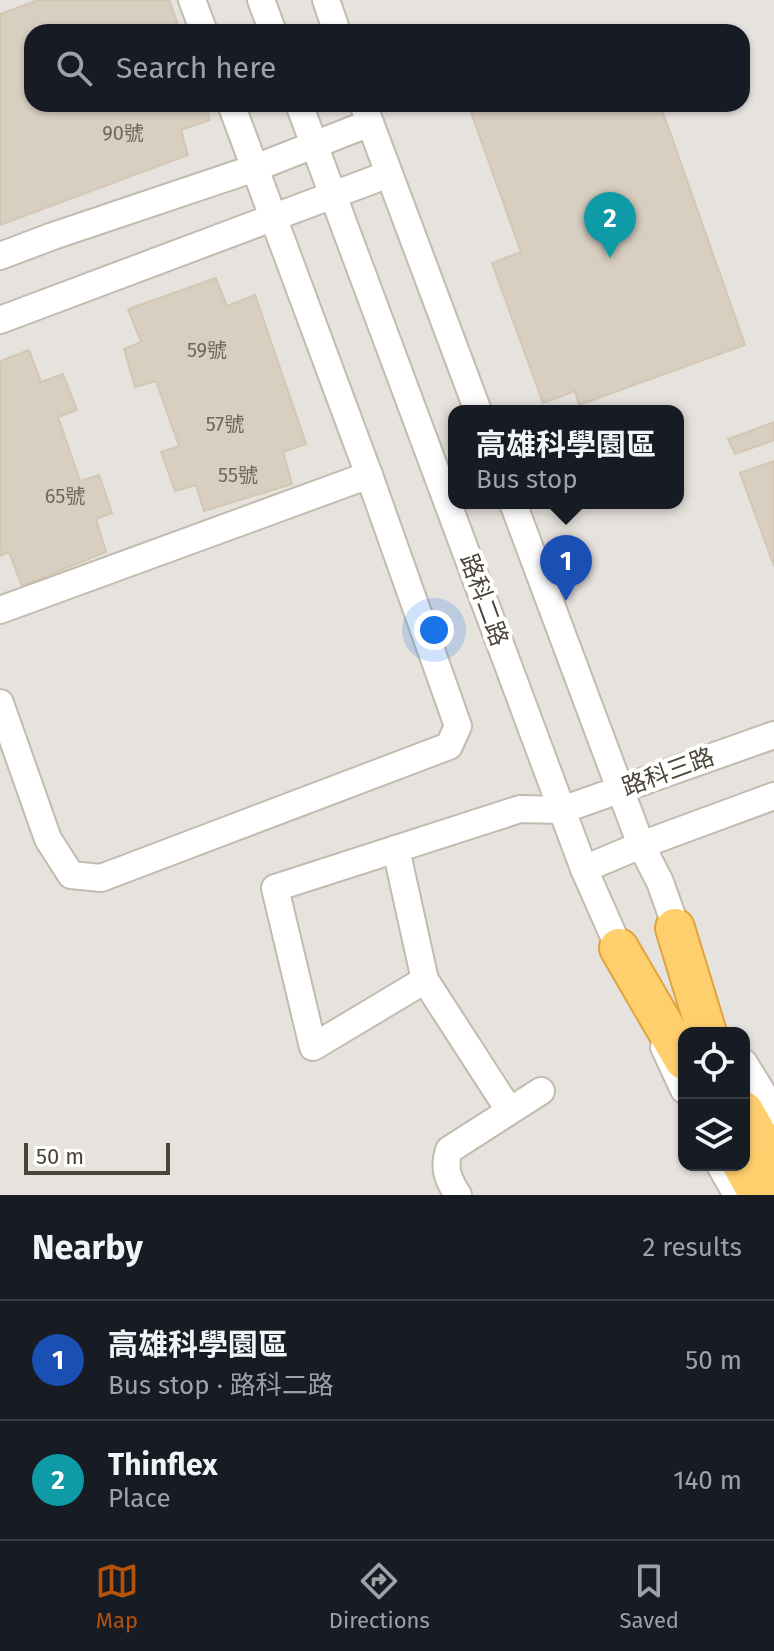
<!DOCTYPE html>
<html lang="en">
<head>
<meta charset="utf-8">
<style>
  :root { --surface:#171b24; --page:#242831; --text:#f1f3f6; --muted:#9ea1a6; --line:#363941; --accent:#b45309 }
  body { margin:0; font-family:"Fira Sans","Noto Sans TC",sans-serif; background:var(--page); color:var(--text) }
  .controls { position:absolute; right:24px; bottom:24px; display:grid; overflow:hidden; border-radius:16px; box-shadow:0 2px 6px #0004 }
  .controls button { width:72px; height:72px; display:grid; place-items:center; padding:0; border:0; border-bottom:2px solid var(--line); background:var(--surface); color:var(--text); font:40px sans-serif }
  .scale { position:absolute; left:24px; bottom:20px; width:146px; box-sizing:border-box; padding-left:8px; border:4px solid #4b4439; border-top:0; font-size:22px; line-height:28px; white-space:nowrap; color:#4b4439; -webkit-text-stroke:6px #fff; paint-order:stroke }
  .you { position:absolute; left:434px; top:630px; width:28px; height:28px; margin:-20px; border:6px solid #fff; border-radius:50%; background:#1a73e8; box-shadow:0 0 0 12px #1a73e833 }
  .badge { display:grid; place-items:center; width:52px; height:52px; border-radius:50%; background:var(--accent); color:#fff; font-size:26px; font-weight:700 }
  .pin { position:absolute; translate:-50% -66px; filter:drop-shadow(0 2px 4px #0008) }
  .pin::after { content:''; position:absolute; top:42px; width:28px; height:24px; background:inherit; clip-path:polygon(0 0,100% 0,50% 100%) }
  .popup { position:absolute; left:448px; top:405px; width:236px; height:104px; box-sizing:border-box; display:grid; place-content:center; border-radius:16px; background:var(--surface); filter:drop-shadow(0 2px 6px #0005); font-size:26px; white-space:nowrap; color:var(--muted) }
  .popup b { font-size:30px; color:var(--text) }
  .popup::after { content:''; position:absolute; left:50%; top:100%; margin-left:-16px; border:16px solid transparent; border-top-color:var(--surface) }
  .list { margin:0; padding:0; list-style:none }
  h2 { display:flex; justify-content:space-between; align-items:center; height:104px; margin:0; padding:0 32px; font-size:34px }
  h2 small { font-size:26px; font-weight:400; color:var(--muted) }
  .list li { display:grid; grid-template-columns:52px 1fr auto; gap:24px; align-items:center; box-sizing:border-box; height:120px; padding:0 32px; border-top:2px solid var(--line) }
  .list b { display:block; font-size:30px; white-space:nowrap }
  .list p { margin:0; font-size:26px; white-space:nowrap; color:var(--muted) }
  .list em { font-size:26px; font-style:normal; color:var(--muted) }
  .icon { flex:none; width:44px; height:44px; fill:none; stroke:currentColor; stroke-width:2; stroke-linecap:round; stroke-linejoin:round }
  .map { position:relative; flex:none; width:774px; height:1195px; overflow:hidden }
  .search { position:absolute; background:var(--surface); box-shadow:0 2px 6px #0004; left:24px; right:24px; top:24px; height:88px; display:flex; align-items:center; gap:20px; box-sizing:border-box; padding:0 28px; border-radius:24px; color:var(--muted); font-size:30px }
  .sheet { height:344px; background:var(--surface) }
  nav { display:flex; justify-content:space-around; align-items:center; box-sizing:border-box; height:112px; border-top:2px solid var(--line); background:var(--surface); font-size:22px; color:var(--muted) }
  nav a { display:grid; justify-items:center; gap:4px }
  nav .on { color:var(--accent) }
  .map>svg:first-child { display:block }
  .industrial { fill:#e6e2dd; fill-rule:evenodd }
  .building { fill:#d8cfc1; stroke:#d3c7b4; stroke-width:2 }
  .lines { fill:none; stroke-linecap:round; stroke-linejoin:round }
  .minor-casing { stroke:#c2bbae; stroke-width:30 }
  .highway-casing { stroke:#e0a43c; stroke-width:42 }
  .minor { stroke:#fff; stroke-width:26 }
  .highway { stroke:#ffcf6e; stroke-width:38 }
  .labels { text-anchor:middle; stroke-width:8; stroke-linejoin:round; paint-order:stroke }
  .number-label { font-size:20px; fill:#6e675b }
  .street-label { font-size:24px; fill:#4b4439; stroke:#fff }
</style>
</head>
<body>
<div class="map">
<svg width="774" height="1195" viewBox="0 0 774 1195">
  <rect width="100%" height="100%" fill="#f6f3ec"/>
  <!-- industrial -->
  <path class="industrial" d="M0,0H774V1195H0ZM32,32H742V104H32ZM454,411H678V503H454ZM684,1033H744V1165H684Z"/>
  <!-- building -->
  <g class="building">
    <polygon points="38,0 169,0 179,27 167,32 32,32 32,104 205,104 210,120 181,130 188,155 0,225 0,14"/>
    <polygon points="468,104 660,104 745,345 579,405 575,391 543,403 492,263 521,252"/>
    <polygon points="216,278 227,306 255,295 306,444 283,452 292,484 204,511 196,485 175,491 161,452 179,446 156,381 135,387 124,349 141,342 128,309"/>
    <polygon points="29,350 41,382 63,374 77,410 58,417 80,481 99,475 112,513 96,519 106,552 22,586 9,552 0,556 0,361"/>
    <polygon points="774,422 774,440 735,454 728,439"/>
    <polygon points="774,461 774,566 740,473"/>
  </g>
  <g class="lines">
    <defs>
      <g id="minor">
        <polyline points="192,0 204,32"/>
        <polyline points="261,0 273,32"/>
        <polyline points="326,0 337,32"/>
        <polyline points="299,104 584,869 626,964"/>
        <polyline points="363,104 478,411"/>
        <polyline points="0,256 53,236 255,168 370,123"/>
        <polyline points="0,320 389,174"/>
        <polyline points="513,503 641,845 660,882 682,944"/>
        <polyline points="0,610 369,475"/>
        <polyline points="0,703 48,839 71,875 101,878 449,746 458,726 369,475 231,104"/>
        <polyline points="396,849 425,980 509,1110"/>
        <polyline points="584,869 641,845 774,796"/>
        <polyline points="425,980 313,1047 275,888 520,809 562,810 774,735"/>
        <polyline points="664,1047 684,1090"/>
        <polyline points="744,1063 774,1112"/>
        <polyline points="720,1165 737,1195"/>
        <path d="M458,1195C448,1180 443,1168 449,1150L541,1091"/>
      </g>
      <g id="highway">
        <polyline points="675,928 707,1033"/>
        <polyline points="619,948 684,1060"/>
        <polyline points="744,1111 774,1164"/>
        <polyline points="742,1165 759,1195"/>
      </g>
    </defs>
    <!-- minor casing -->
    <use href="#minor" class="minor-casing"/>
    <!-- highway casing -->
    <use href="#highway" class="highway-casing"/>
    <!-- minor -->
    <use href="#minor" class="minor"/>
    <!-- highway -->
    <use href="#highway" class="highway"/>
  </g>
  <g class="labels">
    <!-- number labels -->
    <g class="number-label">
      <text x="123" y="140">90號</text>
      <text x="207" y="357">59號</text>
      <text x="225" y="431">57號</text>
      <text x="238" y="482">55號</text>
      <text x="65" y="503">65號</text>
    </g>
    <!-- street labels -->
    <g class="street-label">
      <text transform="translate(484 600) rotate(70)" y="8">路科二路</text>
      <text transform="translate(668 772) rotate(-20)" y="8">路科三路</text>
    </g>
  </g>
</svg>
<div class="controls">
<button><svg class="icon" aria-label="locate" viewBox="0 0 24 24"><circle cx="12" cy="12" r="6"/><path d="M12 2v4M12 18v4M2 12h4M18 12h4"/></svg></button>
<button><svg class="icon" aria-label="layers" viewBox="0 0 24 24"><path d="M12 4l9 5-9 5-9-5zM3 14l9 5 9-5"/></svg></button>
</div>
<div class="scale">50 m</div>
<div class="you"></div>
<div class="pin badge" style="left:566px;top:601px;background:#1a4fb4">1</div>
<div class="popup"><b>高雄科學園區</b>Bus stop</div>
<div class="pin badge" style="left:610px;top:258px;background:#0f9aa8">2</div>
<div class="search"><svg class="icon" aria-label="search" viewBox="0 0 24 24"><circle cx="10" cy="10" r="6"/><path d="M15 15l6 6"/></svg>Search here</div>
</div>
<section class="sheet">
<h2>Nearby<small>2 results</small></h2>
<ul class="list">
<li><span class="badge" style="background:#1a4fb4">1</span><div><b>高雄科學園區</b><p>Bus stop · 路科二路</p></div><em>50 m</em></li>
<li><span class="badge" style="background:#0f9aa8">2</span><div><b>Thinflex</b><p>Place</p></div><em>140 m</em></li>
</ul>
</section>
<nav>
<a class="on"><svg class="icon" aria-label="map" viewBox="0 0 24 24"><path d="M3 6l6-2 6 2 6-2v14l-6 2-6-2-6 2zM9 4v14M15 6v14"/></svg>Map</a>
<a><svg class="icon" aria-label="directions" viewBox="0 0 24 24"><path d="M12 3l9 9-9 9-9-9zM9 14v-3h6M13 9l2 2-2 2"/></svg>Directions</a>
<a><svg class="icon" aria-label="saved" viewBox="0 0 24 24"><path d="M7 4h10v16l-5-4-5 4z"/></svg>Saved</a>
</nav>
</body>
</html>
